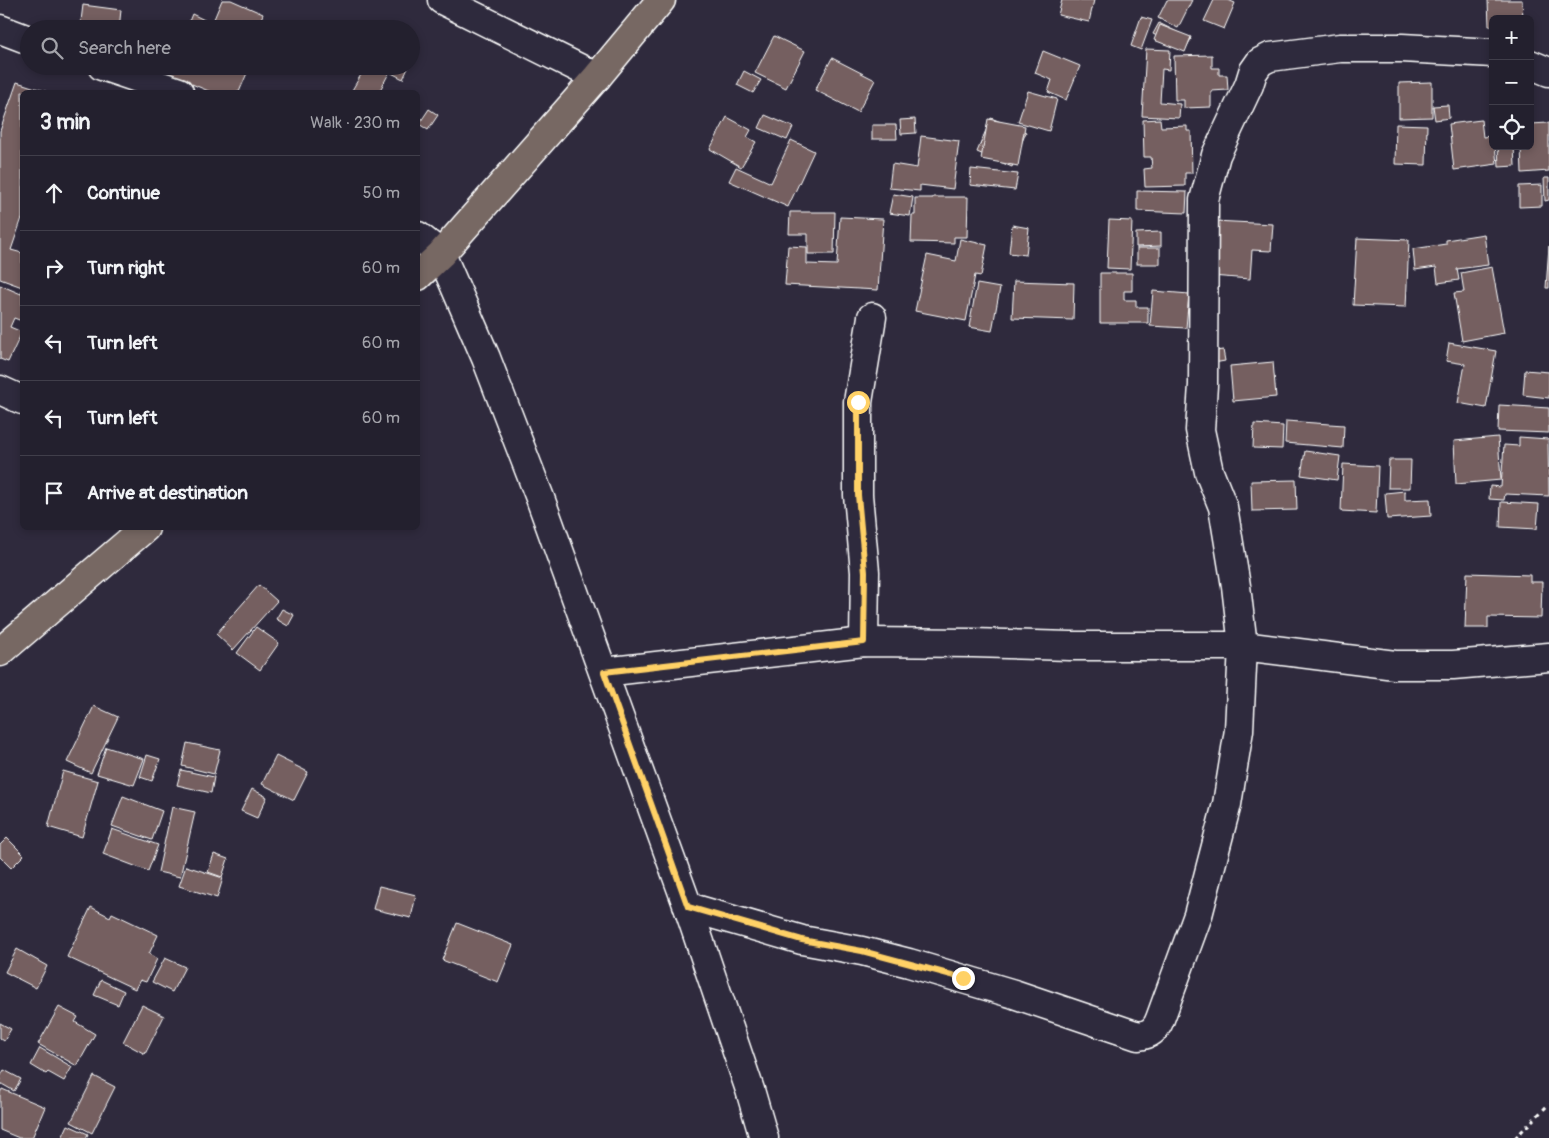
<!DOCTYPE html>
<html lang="en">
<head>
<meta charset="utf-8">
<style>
  :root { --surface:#23202e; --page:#2b2836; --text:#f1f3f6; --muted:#a3a3aa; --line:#403e4a }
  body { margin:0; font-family:Pangolin,sans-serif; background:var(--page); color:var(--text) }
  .controls { position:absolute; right:15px; top:15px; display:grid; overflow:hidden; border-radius:8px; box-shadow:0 2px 8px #0003 }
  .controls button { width:45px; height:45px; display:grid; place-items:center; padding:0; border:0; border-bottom:1px solid var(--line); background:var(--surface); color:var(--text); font:25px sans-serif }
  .stop { position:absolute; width:15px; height:15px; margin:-11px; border:4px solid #ffd166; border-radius:50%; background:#fff }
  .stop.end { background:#ffd166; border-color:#fff; box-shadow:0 1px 5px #0008 }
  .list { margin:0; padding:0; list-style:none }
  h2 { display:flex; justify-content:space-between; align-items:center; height:65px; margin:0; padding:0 20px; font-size:21px }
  h2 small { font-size:16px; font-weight:400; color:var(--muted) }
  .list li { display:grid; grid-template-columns:32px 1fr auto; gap:15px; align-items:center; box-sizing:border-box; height:75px; padding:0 20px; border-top:1px solid var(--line) }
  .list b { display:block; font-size:19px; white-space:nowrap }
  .list em { font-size:16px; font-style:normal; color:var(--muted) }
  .icon { flex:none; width:28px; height:28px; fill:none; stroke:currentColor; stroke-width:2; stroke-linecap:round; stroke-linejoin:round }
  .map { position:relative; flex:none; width:1549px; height:1138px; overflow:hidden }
  .search { position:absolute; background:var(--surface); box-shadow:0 2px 8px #0003; left:20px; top:20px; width:400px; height:55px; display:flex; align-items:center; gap:12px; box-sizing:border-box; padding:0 18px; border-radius:28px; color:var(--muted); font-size:19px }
  .panel { position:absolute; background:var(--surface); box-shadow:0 2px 8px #0003; left:20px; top:90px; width:400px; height:440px; border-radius:8px }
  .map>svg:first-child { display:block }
  .building { fill:#745f61; stroke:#fff }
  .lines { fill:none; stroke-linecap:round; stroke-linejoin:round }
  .minor-casing { stroke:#fff; stroke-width:31 }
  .highway-casing { stroke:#fff; stroke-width:31 }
  .path { stroke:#fff; stroke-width:3; stroke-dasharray:4 4; stroke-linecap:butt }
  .minor { stroke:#2f2a3d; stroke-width:28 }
  .highway { stroke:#776864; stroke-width:28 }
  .route { stroke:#ffd166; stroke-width:6 }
</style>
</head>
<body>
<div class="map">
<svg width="1549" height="1138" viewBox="0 0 1549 1138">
  <rect width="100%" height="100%" fill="#2f2a3d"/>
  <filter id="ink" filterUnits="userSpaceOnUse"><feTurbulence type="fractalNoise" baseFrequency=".02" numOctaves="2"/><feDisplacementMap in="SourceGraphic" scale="10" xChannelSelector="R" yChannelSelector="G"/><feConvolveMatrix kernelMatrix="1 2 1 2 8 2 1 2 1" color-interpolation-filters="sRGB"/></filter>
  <g filter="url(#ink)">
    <!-- building -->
    <g class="building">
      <polygon points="222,0 231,0 263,14 257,29 236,29 214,19"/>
      <polygon points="1062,0 1094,0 1089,22 1058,15"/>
      <polygon points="1167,0 1192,0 1178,28 1158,18"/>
      <polygon points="1214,0 1228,0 1235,3 1224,29 1204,21"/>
      <polygon points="1488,0 1522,0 1523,19 1493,19 1493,26 1489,26"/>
      <polygon points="83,5 121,10 119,29 80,29"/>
      <polygon points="192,14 223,29 186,29"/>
      <polygon points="1141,17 1152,20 1141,50 1131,46"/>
      <polygon points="1159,23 1191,39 1185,50 1153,34"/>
      <polygon points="1160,25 1191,37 1185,52 1154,40"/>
      <polygon points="774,36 805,51 786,88 755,73"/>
      <polygon points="1146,49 1170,50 1169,70 1162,69 1160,102 1180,104 1179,118 1142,116"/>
      <polygon points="1043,51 1080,66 1066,100 1048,92 1052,80 1035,73"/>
      <polygon points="1212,55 1212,68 1219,68 1219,75 1227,75 1228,90 1211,91 1211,107 1184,108 1184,100 1175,100 1174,56"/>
      <polygon points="832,58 875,80 858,112 815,90"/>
      <polygon points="149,66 201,66 216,72 219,66 250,66 239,92 211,92"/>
      <polygon points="366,66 376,66 389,73 379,92 351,92"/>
      <polygon points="378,66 409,66 403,79"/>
      <polygon points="744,71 761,80 753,93 737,85"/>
      <polygon points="17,82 48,92 22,92 22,218 11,250 22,253 22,287 0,279 0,131"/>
      <polygon points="1432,82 1432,117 1399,118 1399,83"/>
      <polygon points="1028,91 1057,99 1049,131 1018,122"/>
      <polygon points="1448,105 1449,118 1435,120 1433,106"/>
      <polygon points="429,109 438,115 428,130 419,124"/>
      <polygon points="765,115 793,127 787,140 759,128"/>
      <polygon points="727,117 751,130 747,137 756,142 741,167 710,149"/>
      <polygon points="991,118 1026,132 1012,167 977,152"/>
      <polygon points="915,119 916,133 901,134 900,120"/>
      <polygon points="988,119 1025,126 1018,166 981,159"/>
      <polygon points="1160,119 1161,127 1187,126 1187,131 1191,131 1192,173 1185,173 1185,186 1145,187 1144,169 1152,168 1151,157 1144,157 1143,120"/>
      <polygon points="1481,120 1483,137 1490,136 1491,145 1495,146 1497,164 1454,170 1449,124"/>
      <polygon points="1549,123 1549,171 1522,173 1521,146 1530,146 1530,124"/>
      <polygon points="1396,124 1427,125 1426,165 1395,164"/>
      <polygon points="872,125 896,125 897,139 872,139"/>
      <polygon points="921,136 959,141 953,189 920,185 920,191 889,188 892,164 917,168"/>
      <polygon points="791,140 814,151 788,207 729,181 736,167 771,183"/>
      <polygon points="1498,146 1514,146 1515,166 1499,167"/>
      <polygon points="971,169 1018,174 1015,190 970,185"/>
      <polygon points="1544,178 1549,178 1549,200 1545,201"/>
      <polygon points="1542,185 1542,206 1519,207 1519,186"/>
      <polygon points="1137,191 1187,192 1186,213 1137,211"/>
      <polygon points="893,194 913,197 910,216 889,213"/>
      <polygon points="933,197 968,197 967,237 954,237 954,243 911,242 912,215 915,215 915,198 933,198"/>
      <polygon points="790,212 835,212 834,254 808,254 808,234 789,234"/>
      <polygon points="840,217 883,219 878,290 785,285 788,246 807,247 807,264 837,265"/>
      <polygon points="1109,220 1132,221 1130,269 1107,268"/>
      <polygon points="1214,221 1273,224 1271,251 1252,250 1250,279 1211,276"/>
      <polygon points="1012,225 1029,228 1026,255 1009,253"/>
      <polygon points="1161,232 1161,246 1136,247 1136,233"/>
      <polygon points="1484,234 1488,265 1457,269 1459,280 1438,283 1436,267 1415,270 1413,249 1446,244 1446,240"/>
      <polygon points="1357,238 1409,240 1406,307 1353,305"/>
      <polygon points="960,239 987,245 981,276 975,275 966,321 915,311 927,255 956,261"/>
      <polygon points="1549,246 1549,288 1546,288"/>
      <rect x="1137" y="248" width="23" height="16"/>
      <polygon points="1492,267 1504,333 1462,341 1454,293 1464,292 1461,273"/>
      <polygon points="1100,273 1132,273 1132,291 1124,291 1124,300 1136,300 1136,307 1148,307 1148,323 1100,323"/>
      <polygon points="1014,281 1074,283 1073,320 1012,318"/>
      <polygon points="977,284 1000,288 992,331 969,327"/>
      <polygon points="0,285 21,294 22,290 22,321 14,318 10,327 22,332 8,362 0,359"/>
      <polygon points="1153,291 1189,294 1186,328 1150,326"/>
      <polygon points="1449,343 1496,351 1486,408 1458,403 1465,364 1446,361"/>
      <polygon points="1223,350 1225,361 1208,364 1207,352"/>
      <polygon points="1273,362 1276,397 1233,401 1230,366"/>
      <polygon points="1525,370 1549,372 1549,398 1523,395"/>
      <polygon points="1499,405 1549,408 1549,433 1498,431"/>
      <polygon points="1286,421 1344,425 1343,448 1285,443"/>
      <polygon points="1254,424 1283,426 1282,449 1253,448"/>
      <polygon points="1498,437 1501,480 1456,484 1454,441"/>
      <polygon points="1519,437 1548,439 1549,496 1505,494 1504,500 1489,499 1490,486 1501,487 1504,445 1519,446"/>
      <polygon points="1305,451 1340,456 1337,480 1301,475"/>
      <polygon points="1389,460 1411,460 1410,488 1388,488"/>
      <polygon points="1343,464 1378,466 1376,513 1341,511"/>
      <polygon points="1296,480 1297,510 1252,511 1251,481"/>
      <polygon points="1405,491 1405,500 1430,499 1431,516 1387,519 1385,493"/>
      <polygon points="1501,502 1539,504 1537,529 1500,527"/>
      <polygon points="1467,573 1530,575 1530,582 1542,582 1541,618 1488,617 1488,628 1465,628"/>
      <polygon points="259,585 277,601 233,650 216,634"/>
      <polygon points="282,609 294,615 288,626 276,619"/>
      <polygon points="256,627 279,643 260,670 237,653"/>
      <polygon points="94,706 118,717 91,773 67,762"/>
      <polygon points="187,743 220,750 214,774 182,766"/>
      <polygon points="106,747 144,759 134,785 97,774"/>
      <polygon points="147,755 160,759 152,781 140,777"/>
      <polygon points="276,756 308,772 294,800 262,784"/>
      <polygon points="181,770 214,777 211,793 177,785"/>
      <polygon points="63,771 98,781 82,837 48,827"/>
      <polygon points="252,789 267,797 257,818 241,811"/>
      <polygon points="123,796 162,811 152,840 112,826"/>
      <polygon points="172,807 195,812 180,877 158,872"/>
      <polygon points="112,829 158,845 148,871 103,854"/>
      <polygon points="7,838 24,855 11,868 0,857 0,845"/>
      <polygon points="214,854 228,859 222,877 208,872"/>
      <polygon points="186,866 223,878 217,898 179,886"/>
      <polygon points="379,886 416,895 411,918 373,909"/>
      <polygon points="91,907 110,917 112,913 158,935 149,954 157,959 146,982 140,980 135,989 67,957"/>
      <polygon points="457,923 513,945 498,982 442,960"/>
      <polygon points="17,949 47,966 36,988 5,972"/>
      <polygon points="165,958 185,967 172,992 152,982"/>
      <polygon points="101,980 124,991 118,1005 94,995"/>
      <polygon points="142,1005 164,1016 145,1054 123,1042"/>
      <polygon points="59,1007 78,1017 75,1022 95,1034 77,1066 38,1044"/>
      <polygon points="0,1023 11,1029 4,1041 0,1038"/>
      <polygon points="40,1048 72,1067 64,1081 48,1072 46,1074 31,1065"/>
      <polygon points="4,1070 21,1079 14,1091 0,1083 0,1077"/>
      <polygon points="94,1076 115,1087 92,1133 71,1122"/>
      <polygon points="2,1089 45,1107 32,1138 19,1138 0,1130 0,1093"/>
      <polygon points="68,1125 88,1134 86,1138 62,1138"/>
    </g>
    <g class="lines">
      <defs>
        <g id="minor">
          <polyline points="442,0 597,77"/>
          <polyline points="0,29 29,40"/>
          <polyline points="1530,64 1549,72"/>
          <polyline points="102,66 179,92"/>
          <polyline points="418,236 441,254 486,358 540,498 688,907 750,1090 764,1138"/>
          <polyline points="0,390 22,400"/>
          <polyline points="864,642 865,572 858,495 858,402 872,317"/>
          <polyline points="604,672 864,642 973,643 1070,646 1243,646 1395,665 1453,665 1549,657"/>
          <path d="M688,907L802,940L862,951L909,963L1014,994L1138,1036C1150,1035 1156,1030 1160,1019L1198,915L1227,804L1239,730L1243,646L1236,586L1223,507L1209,472L1200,430L1203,385L1204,200L1216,155L1249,85L1253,72L1260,62L1270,57L1340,48H1402L1493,53"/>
        </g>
        <g id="highway">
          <polyline points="418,276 441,254 597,77 661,0"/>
          <polyline points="0,652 145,528"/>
        </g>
      </defs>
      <!-- minor casing -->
      <use href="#minor" class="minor-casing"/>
      <!-- highway casing -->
      <use href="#highway" class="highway-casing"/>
      <!-- path -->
      <polyline class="path" points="1515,1138 1549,1104"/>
      <!-- minor -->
      <use href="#minor" class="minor"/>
      <!-- highway -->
      <use href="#highway" class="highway"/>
    </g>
  </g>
  <g class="lines" filter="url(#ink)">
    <!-- route -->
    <polyline class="route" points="858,402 858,495 865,572 864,642 604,672 688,907 802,940 862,951 963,978"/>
  </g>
</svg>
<div class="controls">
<button>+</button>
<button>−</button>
<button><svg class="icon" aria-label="locate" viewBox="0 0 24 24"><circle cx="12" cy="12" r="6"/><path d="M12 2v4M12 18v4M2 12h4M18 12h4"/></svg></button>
</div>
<div class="stop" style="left:858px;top:402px"></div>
<div class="stop end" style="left:963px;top:978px"></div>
<div class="search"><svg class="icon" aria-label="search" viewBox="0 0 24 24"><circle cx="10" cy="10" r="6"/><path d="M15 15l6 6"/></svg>Search here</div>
<section class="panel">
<h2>3 min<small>Walk · 230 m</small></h2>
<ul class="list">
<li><svg class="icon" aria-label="ahead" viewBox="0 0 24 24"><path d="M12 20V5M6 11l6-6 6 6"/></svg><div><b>Continue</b></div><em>50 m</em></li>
<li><svg class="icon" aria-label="right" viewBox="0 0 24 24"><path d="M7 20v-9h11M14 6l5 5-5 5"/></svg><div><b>Turn right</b></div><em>60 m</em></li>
<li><svg class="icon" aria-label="left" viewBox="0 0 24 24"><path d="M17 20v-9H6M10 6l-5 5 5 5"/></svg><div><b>Turn left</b></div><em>60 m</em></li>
<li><svg class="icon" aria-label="left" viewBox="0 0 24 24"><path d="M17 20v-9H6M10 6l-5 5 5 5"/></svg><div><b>Turn left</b></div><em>60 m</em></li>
<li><svg class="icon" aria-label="arrive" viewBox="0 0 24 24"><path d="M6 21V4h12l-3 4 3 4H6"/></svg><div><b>Arrive at destination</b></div></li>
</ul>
</section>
</div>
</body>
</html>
